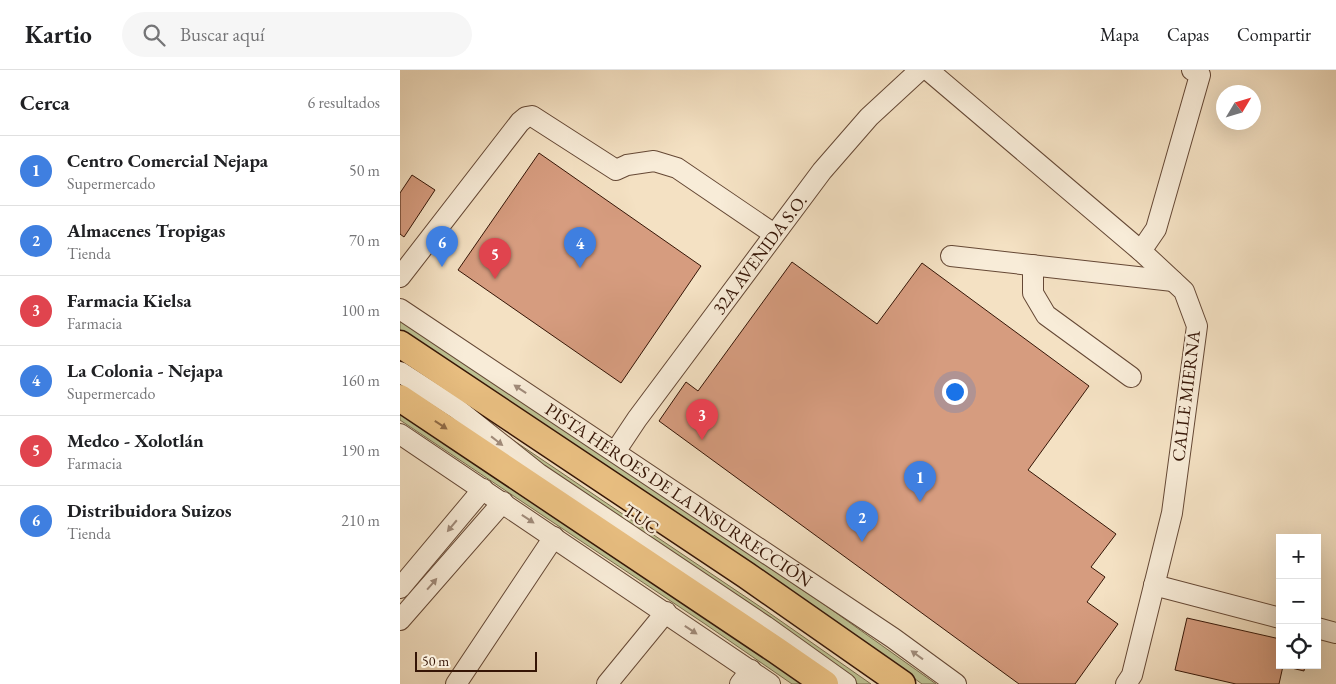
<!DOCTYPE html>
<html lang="es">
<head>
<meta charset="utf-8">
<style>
  :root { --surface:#fff; --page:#f6f6f6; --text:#202124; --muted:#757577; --line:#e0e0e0; --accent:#8f2418 }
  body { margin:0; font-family:"EB Garamond",serif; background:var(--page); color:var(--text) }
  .controls { position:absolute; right:15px; bottom:15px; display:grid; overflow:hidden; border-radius:0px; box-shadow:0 5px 20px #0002 }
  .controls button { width:45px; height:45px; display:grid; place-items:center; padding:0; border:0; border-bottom:1px solid var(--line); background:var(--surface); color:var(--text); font:25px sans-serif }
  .compass { position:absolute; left:816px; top:15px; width:45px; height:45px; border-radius:50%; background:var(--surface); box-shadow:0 5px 20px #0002; rotate:52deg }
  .scale { position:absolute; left:15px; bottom:12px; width:122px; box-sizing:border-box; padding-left:5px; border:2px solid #351506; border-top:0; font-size:14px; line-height:18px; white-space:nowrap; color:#351506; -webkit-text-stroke:4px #f8ecd8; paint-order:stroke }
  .you { position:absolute; left:554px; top:321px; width:18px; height:18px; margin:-12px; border:4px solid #fff; border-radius:50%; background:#1a73e8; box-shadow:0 0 0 8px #1a73e833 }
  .badge { display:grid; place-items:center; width:32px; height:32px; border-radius:50%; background:var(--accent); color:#fff; font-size:16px; font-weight:700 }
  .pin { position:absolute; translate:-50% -41px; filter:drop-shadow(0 1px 2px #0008) }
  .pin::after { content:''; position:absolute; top:26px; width:18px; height:15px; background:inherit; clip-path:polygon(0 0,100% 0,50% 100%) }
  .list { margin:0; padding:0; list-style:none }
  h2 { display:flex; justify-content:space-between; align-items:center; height:65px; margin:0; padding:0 20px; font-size:21px }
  h2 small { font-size:16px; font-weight:400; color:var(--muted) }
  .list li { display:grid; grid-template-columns:32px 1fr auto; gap:15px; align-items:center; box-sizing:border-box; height:70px; padding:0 20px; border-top:1px solid var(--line) }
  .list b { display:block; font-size:19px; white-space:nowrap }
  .list p { margin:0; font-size:16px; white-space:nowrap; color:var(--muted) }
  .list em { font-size:16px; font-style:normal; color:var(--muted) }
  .icon { flex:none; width:28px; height:28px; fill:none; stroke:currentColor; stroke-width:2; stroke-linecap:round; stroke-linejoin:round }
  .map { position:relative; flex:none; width:936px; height:614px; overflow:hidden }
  header { display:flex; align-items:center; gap:30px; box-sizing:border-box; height:70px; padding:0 25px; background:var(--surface); border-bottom:1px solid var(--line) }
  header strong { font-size:24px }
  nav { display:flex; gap:28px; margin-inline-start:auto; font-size:18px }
  .search { width:350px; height:45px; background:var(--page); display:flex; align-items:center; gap:12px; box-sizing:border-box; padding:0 18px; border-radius:28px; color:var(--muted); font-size:19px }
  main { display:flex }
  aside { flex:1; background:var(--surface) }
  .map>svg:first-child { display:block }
  .green { fill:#bdc293; stroke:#796c4c }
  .building { fill:#d69c7f; stroke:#351506 }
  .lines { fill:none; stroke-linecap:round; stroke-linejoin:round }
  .minor-casing { stroke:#654835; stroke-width:22 }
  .major-casing { stroke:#351506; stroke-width:29 }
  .minor { stroke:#f8ecd8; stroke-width:20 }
  .major { stroke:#eac082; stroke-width:26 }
  .oneway { fill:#a08b7a }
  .oneway2 { fill:#906a44 }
  .labels { text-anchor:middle; stroke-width:4.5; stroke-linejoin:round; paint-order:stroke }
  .street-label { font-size:18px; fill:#351506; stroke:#f8ecd8 }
</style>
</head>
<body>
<header>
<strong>Kartio</strong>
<div class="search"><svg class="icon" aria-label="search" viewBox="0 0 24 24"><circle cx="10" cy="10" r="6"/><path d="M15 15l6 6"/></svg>Buscar aquí</div>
<nav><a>Mapa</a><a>Capas</a><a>Compartir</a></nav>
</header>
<main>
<aside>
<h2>Cerca<small>6 resultados</small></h2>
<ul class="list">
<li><span class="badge" style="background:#3f7fe0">1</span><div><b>Centro Comercial Nejapa</b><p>Supermercado</p></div><em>50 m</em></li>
<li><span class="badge" style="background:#3f7fe0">2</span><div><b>Almacenes Tropigas</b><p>Tienda</p></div><em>70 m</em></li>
<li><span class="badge" style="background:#e0444e">3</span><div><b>Farmacia Kielsa</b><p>Farmacia</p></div><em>100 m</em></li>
<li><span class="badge" style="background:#3f7fe0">4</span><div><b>La Colonia - Nejapa</b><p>Supermercado</p></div><em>160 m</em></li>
<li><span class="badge" style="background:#e0444e">5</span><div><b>Medco - Xolotlán</b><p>Farmacia</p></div><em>190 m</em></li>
<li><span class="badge" style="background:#3f7fe0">6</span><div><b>Distribuidora Suizos</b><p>Tienda</p></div><em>210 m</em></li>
</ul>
</aside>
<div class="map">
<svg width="936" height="614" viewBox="0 0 936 614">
  <rect width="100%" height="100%" fill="#f4e1c3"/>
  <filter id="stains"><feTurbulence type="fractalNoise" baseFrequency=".004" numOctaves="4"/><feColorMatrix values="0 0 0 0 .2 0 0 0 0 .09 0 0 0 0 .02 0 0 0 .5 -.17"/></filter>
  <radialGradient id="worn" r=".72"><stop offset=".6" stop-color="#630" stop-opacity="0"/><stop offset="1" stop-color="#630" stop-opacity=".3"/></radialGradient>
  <!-- green -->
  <g class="green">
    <polygon points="0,250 425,535 536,614 522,614 417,538 0,260"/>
    <polygon points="61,335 365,540 471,614 458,614 379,558 133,392"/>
    <polygon points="0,340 407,614 392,614 305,554 0,350"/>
  </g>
  <!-- building -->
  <g class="building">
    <polygon points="139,83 301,196 221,313 58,200"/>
    <polygon points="12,105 35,120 4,167 0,164 0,123"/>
    <polygon points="392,192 477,254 522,193 689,316 628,400 716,464 691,497 705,507 687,532 718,554 675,614 619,614 259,351 286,312 298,321"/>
    <polygon points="787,548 880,569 880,595 905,595 904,601 883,596 879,614 836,614 775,600"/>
  </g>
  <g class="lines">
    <defs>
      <g id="minor">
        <polyline points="528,0 741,181 784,221 797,256 772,443 732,605 726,614"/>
        <polyline points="741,181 756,159 800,5 792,0"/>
        <polyline points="551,186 773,211"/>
        <polyline points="633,195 633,223 646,245 731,307"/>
        <polyline points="0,207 120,52 126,47 132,46 216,100 227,95 254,91 277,98 374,164"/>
        <path id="s1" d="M0,239L493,568L556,614"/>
        <polyline points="0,302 56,338 139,404 365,556 446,614"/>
        <polyline points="0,364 370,614"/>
        <path id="s2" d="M215,382L237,349L422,101L469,47L520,0"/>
        <polyline points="754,515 880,548"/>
        <polyline points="0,518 83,419"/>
        <polyline points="0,550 103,432"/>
        <polyline points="917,558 936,563"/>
        <polyline points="56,614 154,467"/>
        <polyline points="207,614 266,542"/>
        <polyline points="340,614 351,600"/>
      </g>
      <g id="major">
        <polyline points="0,274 346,505 502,614"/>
        <polyline points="0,328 376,580 425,614"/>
      </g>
    </defs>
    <!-- minor casing -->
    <use href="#minor" class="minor-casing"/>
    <!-- major casing -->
    <use href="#major" class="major-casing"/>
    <!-- minor -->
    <use href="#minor" class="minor"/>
    <!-- major -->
    <use href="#major" class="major"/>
  </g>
  <!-- one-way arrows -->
  <defs><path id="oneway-solid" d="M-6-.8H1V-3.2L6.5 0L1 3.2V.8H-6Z" transform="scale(1.25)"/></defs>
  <g class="oneway">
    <use href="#oneway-solid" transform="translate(120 319) rotate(-146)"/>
    <use href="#oneway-solid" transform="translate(97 371) rotate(38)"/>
    <use href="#oneway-solid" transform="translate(128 449) rotate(34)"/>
    <use href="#oneway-solid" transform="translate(52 456) rotate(130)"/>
    <use href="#oneway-solid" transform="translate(32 514) rotate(-49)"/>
    <use href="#oneway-solid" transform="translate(291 560) rotate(34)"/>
    <use href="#oneway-solid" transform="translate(517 585) rotate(-144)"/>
  </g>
  <use class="oneway2" href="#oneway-solid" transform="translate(41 355) rotate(34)"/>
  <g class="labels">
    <!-- street labels -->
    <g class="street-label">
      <text dy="6" stroke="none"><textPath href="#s2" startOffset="245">32A AVENIDA S.O.</textPath></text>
      <text transform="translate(786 326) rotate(-83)" y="6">CALLE MIERNA</text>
      <text dy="6" stroke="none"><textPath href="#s1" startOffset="335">PISTA HÉROES DE LA INSURRECCIÓN</textPath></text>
      <text transform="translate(241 449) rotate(34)" y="6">TUC</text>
    </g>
  </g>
  <rect width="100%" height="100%" filter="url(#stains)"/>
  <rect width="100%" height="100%" fill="url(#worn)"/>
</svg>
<div class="controls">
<button>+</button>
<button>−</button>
<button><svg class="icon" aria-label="locate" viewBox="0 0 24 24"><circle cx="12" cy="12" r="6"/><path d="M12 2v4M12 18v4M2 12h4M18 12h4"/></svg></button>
</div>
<svg class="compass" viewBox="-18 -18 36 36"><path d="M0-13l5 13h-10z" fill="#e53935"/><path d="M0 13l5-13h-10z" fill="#757577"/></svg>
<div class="scale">50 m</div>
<div class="you"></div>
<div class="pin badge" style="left:520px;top:432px;background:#3f7fe0">1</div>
<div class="pin badge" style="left:462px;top:472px;background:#3f7fe0">2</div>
<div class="pin badge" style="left:302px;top:370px;background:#e0444e">3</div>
<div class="pin badge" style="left:180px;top:198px;background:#3f7fe0">4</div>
<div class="pin badge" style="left:95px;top:209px;background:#e0444e">5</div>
<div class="pin badge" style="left:42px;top:197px;background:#3f7fe0">6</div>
</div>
</main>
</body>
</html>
